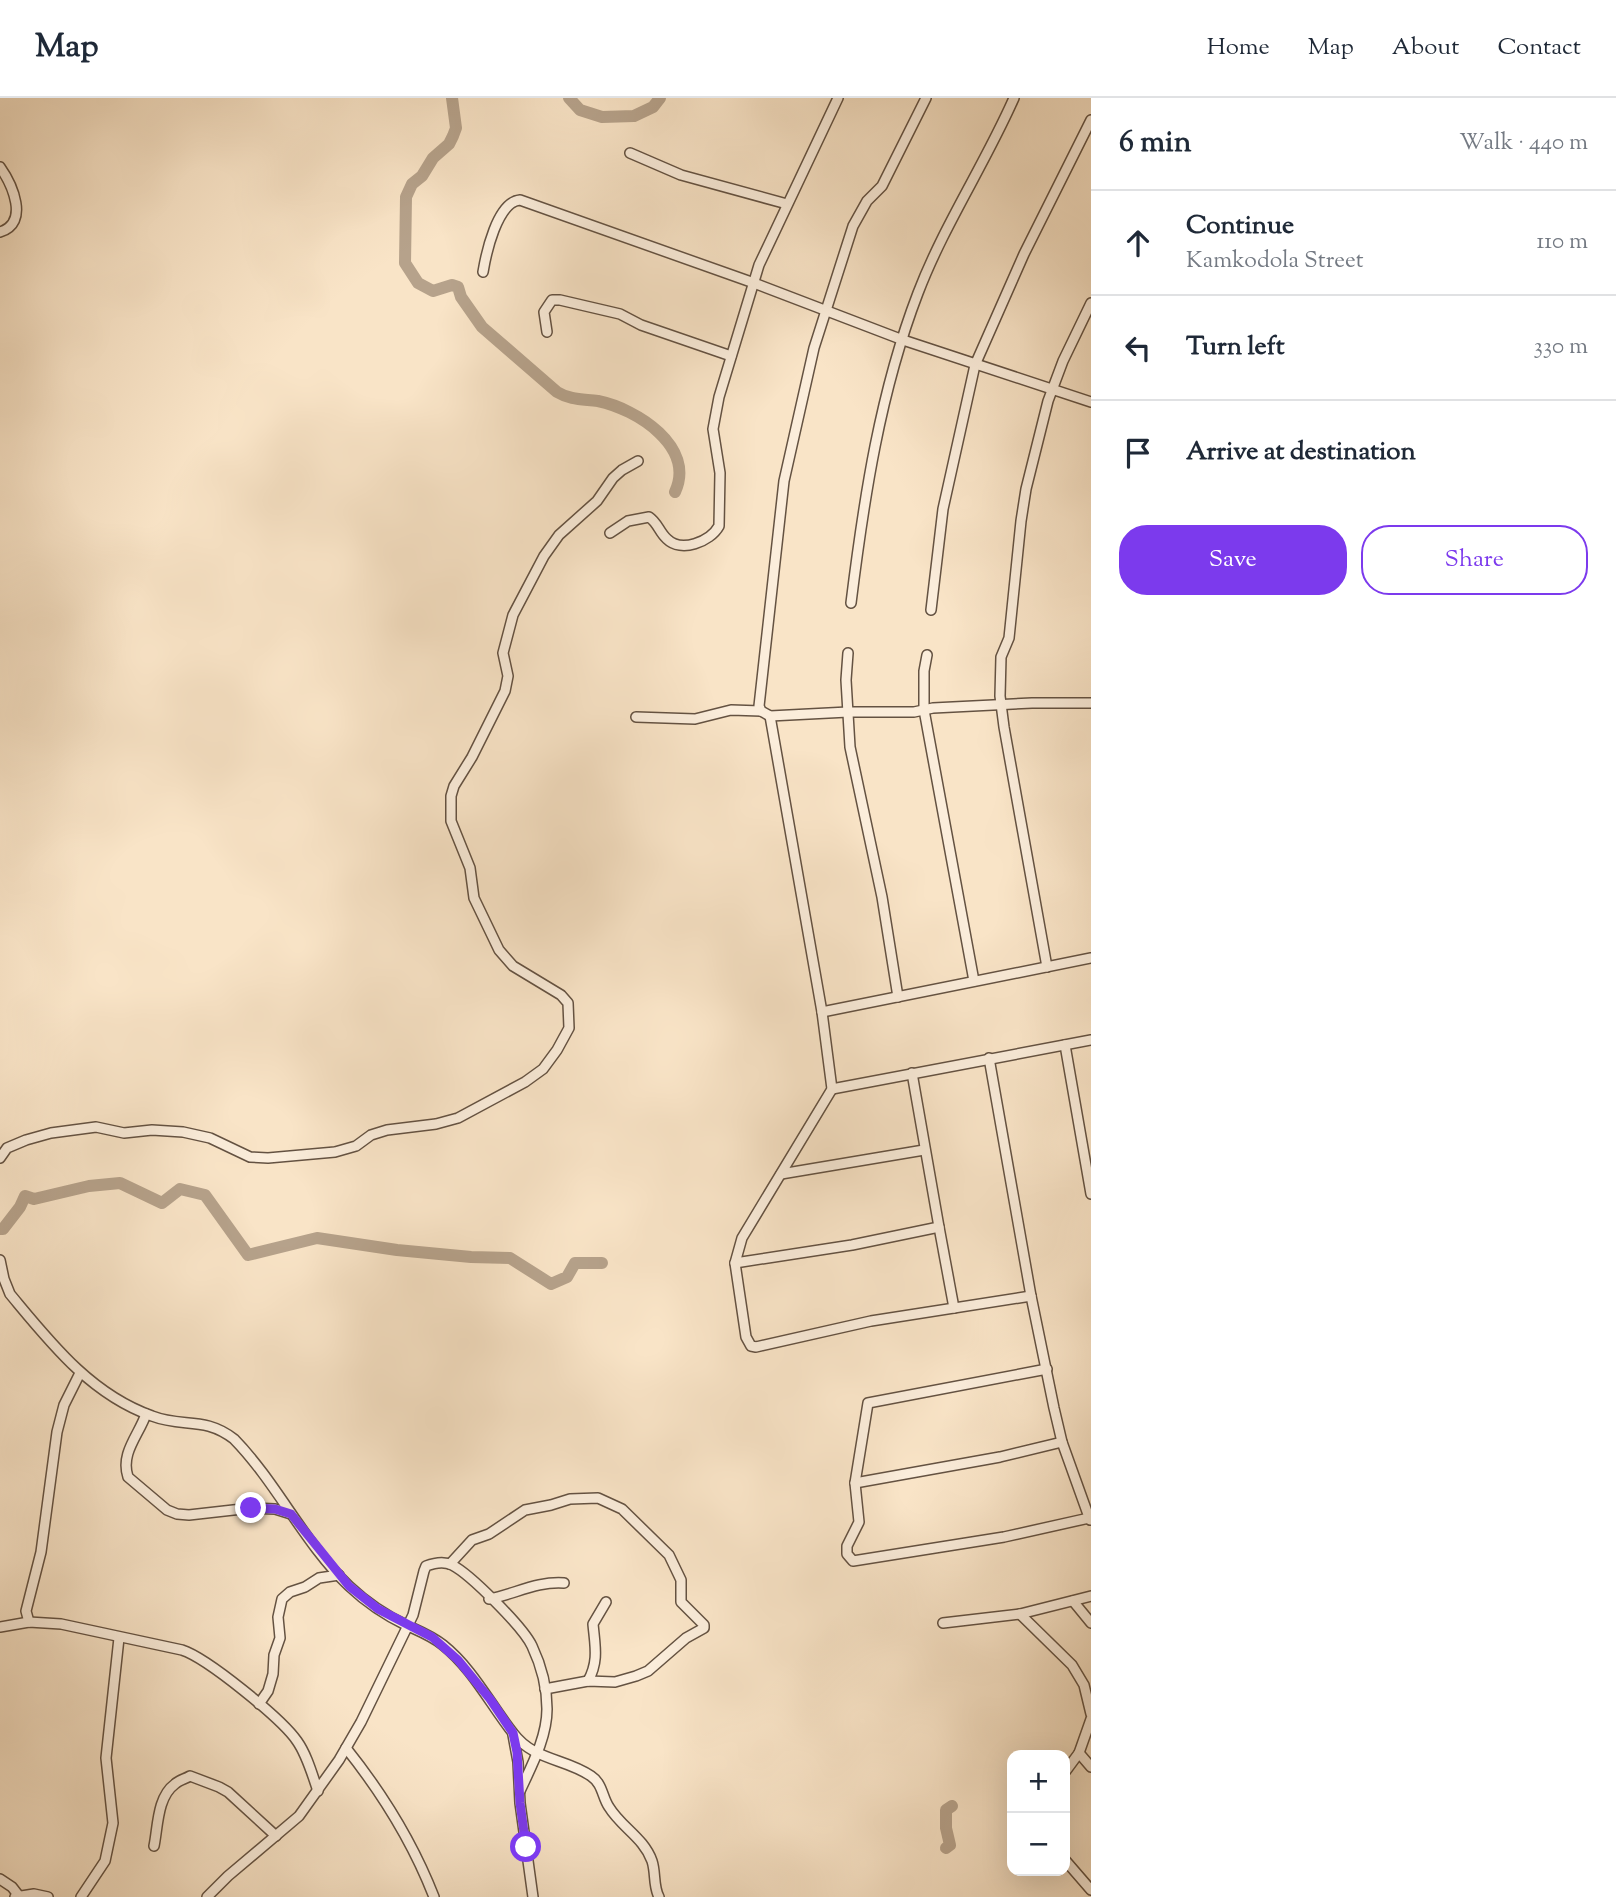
<!DOCTYPE html>
<html lang="en">
<head>
<meta charset="utf-8">
<style>
  :root { --surface:#fff; --page:#f2f2f3; --text:#1f2937; --muted:#747a83; --line:#e0e1e3; --accent:#7c3aed }
  body { margin:0; font-family:"Sorts Mill Goudy",serif; background:var(--page); color:var(--text) }
  .controls { position:absolute; right:21px; bottom:21px; display:grid; overflow:hidden; border-radius:14px; box-shadow:0 7px 28px #0002 }
  .controls button { width:63px; height:63px; display:grid; place-items:center; padding:0; border:0; border-bottom:2px solid var(--line); background:var(--surface); color:var(--text); font:35px sans-serif }
  .stop { position:absolute; width:21px; height:21px; margin:-16px; border:5px solid #7c3aed; border-radius:50%; background:#fff }
  .stop.end { background:#7c3aed; border-color:#fff; box-shadow:0 2px 7px #0008 }
  .list { margin:0; padding:0; list-style:none }
  h2 { display:flex; justify-content:space-between; align-items:center; height:91px; margin:0; padding:0 28px; font-size:30px }
  h2 small { font-size:23px; font-weight:400; color:var(--muted) }
  .list li { display:grid; grid-template-columns:46px 1fr auto; gap:21px; align-items:center; box-sizing:border-box; height:105px; padding:0 28px; border-top:2px solid var(--line) }
  .list b { display:block; font-size:26px; white-space:nowrap }
  .list p { margin:0; font-size:23px; white-space:nowrap; color:var(--muted) }
  .list em { font-size:23px; font-style:normal; color:var(--muted) }
  .actions { display:flex; gap:14px; padding:21px 28px }
  .actions a { flex:1; padding:16px 0; border:2px solid var(--accent); border-radius:28px; text-align:center; font-size:24px; color:var(--accent) }
  .actions .main { background:var(--accent); color:#fff }
  .icon { flex:none; width:38px; height:38px; fill:none; stroke:currentColor; stroke-width:2; stroke-linecap:round; stroke-linejoin:round }
  .map { position:relative; flex:none; width:1091px; height:1799px; overflow:hidden }
  header { display:flex; align-items:center; gap:42px; box-sizing:border-box; height:98px; padding:0 35px; background:var(--surface); border-bottom:2px solid var(--line) }
  header strong { font-size:33px }
  nav { display:flex; gap:38px; margin-inline-start:auto; font-size:24px }
  main { display:flex }
  aside { flex:1; background:var(--surface) }
  .map>svg:first-child { display:block }
  .lines { fill:none; stroke-linecap:round; stroke-linejoin:round }
  .river { stroke:#b6a28b; stroke-width:12 }
  .minor-casing { stroke:#645242; stroke-width:12 }
  .minor { stroke:#fbeddb; stroke-width:9 }
  .route { stroke:#7c3aed; stroke-width:9 }
</style>
</head>
<body>
<header>
<strong>Map</strong>
<nav><a>Home</a><a>Map</a><a>About</a><a>Contact</a></nav>
</header>
<main>
<div class="map">
<svg width="1091" height="1799" viewBox="0 0 1091 1799">
  <rect width="100%" height="100%" fill="#f9e4c7"/>
  <filter id="stains"><feTurbulence type="fractalNoise" baseFrequency=".00286" numOctaves="4"/><feColorMatrix values="0 0 0 0 .2 0 0 0 0 .09 0 0 0 0 .02 0 0 0 .5 -.17"/></filter>
  <radialGradient id="worn" r=".72"><stop offset=".6" stop-color="#630" stop-opacity="0"/><stop offset="1" stop-color="#630" stop-opacity=".3"/></radialGradient>
  <g class="lines">
    <!-- river -->
    <g class="river">
      <path d="M452,0L456,30L453,38L449,46L433,60L422,78L412,86L406,99L405,165L418,185L433,193L452,187L458,189L461,199L482,229L557,294C570,302 583,301 598,303C637,311 696,349 675,394"/>
      <polyline points="569,0 580,12 602,19 634,18 653,9 660,0"/>
      <polyline points="0,1131 3,1131 20,1109 25,1098 34,1101 89,1088 120,1085 162,1105 180,1091 205,1097 248,1157 317,1140 397,1152 471,1159 510,1160 551,1186 567,1179 575,1165 602,1165"/>
      <polyline points="946,1750 950,1747 946,1730 946,1712 952,1708"/>
    </g>
    <defs>
      <g id="minor">
        <polyline points="926,0 882,88 867,103 853,128 814,250 784,383 759,608 761,613 770,618 848,614 914,614 933,610 1032,605 1091,605"/>
        <polyline points="630,55 681,77 787,106"/>
        <path d="M0,69C12,86 30,125 0,134"/>
        <path d="M483,174C486,156 497,104 520,102L754,185L903,242L1091,304"/>
        <polyline points="547,234 544,214 552,202 560,202 620,216 641,227 731,258"/>
        <path d="M610,435L628,423L649,419C658,425 659,434 667,441C681,455 710,444 719,428L720,375L713,331L719,299L759,167L838,0"/>
        <path d="M851,505C864,400 880,294 918,195C944,127 985,66 1014,0"/>
        <polyline points="931,512 943,411 975,267 1024,156 1091,22"/>
        <polyline points="848,555 846,582 850,649 882,799 898,899"/>
        <polyline points="927,557 924,573 924,612 974,883"/>
        <polyline points="770,618 822,914 832,991 742,1140 735,1165 852,1147 939,1129 912,975"/>
        <polyline points="636,619 695,621 731,612 761,613"/>
        <polyline points="1047,869 1004,629 1000,598 1001,559 1009,540 1021,423 1026,391 1048,303 1063,263 1091,205"/>
        <polyline points="822,914 1091,860"/>
        <polyline points="1065,947 1091,1096"/>
        <polyline points="989,960 1031,1198 1054,1310 1062,1344 1090,1422"/>
        <polyline points="832,991 1091,942"/>
        <polyline points="0,1060 7,1050 26,1042 51,1035 96,1029 124,1035 152,1032 183,1034 210,1040 250,1059 268,1060 335,1054 356,1048 371,1037 387,1032 436,1026 458,1020 525,984 543,971 557,952 569,930 568,905 561,897 513,868 499,852 474,800 470,770 451,723 451,698 454,688 472,659 505,593 508,578 503,555 513,517 544,458 559,437 597,403 613,380 622,372 638,363"/>
        <polyline points="781,1076 924,1052"/>
        <polyline points="939,1129 954,1210"/>
        <path d="M0,1162L4,1181L10,1196C50,1244 90,1296 152,1318C183,1330 204,1318 234,1341C277,1385 304,1445 349,1488C366,1504 385,1517 406,1527C419,1533 432,1538 443,1547C473,1571 490,1606 513,1635C534,1663 565,1660 591,1678C603,1686 602,1699 609,1709C621,1729 644,1740 652,1763C656,1775 653,1788 659,1799"/>
        <polyline points="735,1165 746,1239 751,1248 756,1249 871,1223 1031,1198"/>
        <polyline points="1047,1271 868,1305 855,1385 859,1424 847,1448 847,1456 853,1463 1004,1439 1089,1420"/>
        <path d="M146,1316C139,1337 120,1355 128,1379L167,1412L177,1416L189,1417L251,1410L275,1411L291,1416"/>
        <polyline points="855,1385 1000,1359 1062,1344"/>
        <polyline points="450,1466 472,1442 489,1436 525,1412 551,1407 570,1401 598,1400 622,1411 669,1457 681,1482 681,1504 704,1527 704,1530 686,1540 648,1573 636,1578 615,1584 588,1583 545,1591"/>
        <path d="M489,1501C515,1496 537,1483 564,1485"/>
        <polyline points="1073,1503 1091,1525"/>
        <polyline points="1020,1516 1072,1567 1084,1587 1091,1616"/>
        <polyline points="29,1524 26,1513 41,1454 57,1334 64,1307 80,1275"/>
        <polyline points="943,1525 1020,1516 1091,1498"/>
        <path d="M0,1529L29,1524L61,1526L182,1552C207,1560 282,1621 297,1643C307,1657 312,1676 318,1693"/>
        <path d="M588,1583C599,1563 595,1548 593,1526L606,1504"/>
        <polyline points="259,1606 268,1593 273,1576 274,1557 280,1540 278,1519 282,1501 290,1494 305,1489 319,1480 339,1477"/>
        <polyline points="513,1637 518,1664 520,1705 533,1799"/>
        <path d="M346,1650C382,1695 413,1745 434,1799"/>
        <polyline points="1079,1655 1091,1669"/>
        <polyline points="1065,1674 1079,1655 1091,1621"/>
        <path d="M154,1748C158,1729 157,1699 175,1686C179,1682 185,1681 190,1678L219,1689L228,1694L276,1738"/>
        <polyline points="1065,1762 1091,1792"/>
        <polyline points="0,1781 12,1789 19,1798"/>
        <polyline points="15,1799 34,1796 48,1799"/>
        <polyline points="81,1799 105,1763 113,1725 106,1660 119,1540"/>
        <path d="M207,1799L228,1778L299,1718L339,1662L361,1624L413,1517L424,1473L426,1468C434,1465 444,1463 452,1467C470,1476 523,1529 532,1548C541,1567 547,1589 547,1611C547,1639 532,1667 520,1693"/>
      </g>
    </defs>
    <!-- minor casing -->
    <use href="#minor" class="minor-casing"/>
    <!-- minor -->
    <use href="#minor" class="minor"/>
  </g>
  <g class="lines">
    <!-- route -->
    <polyline class="route" points="251,1410 275,1411 291,1416 349,1488 378,1511 432,1539 458,1562 490,1601 513,1635 517,1654 520,1705 526,1749"/>
  </g>
  <rect width="100%" height="100%" filter="url(#stains)"/>
  <rect width="100%" height="100%" fill="url(#worn)"/>
</svg>
<div class="controls">
<button>+</button>
<button>−</button>
</div>
<div class="stop" style="left:526px;top:1749px"></div>
<div class="stop end" style="left:251px;top:1410px"></div>
</div>
<aside>
<h2>6 min<small>Walk · 440 m</small></h2>
<ul class="list">
<li><svg class="icon" aria-label="ahead" viewBox="0 0 24 24"><path d="M12 20V5M6 11l6-6 6 6"/></svg><div><b>Continue</b><p>Kamkodola Street</p></div><em>110 m</em></li>
<li><svg class="icon" aria-label="left" viewBox="0 0 24 24"><path d="M17 20v-9H6M10 6l-5 5 5 5"/></svg><div><b>Turn left</b></div><em>330 m</em></li>
<li><svg class="icon" aria-label="arrive" viewBox="0 0 24 24"><path d="M6 21V4h12l-3 4 3 4H6"/></svg><div><b>Arrive at destination</b></div></li>
</ul>
<div class="actions"><a class="main">Save</a><a>Share</a></div>
</aside>
</main>
</body>
</html>
